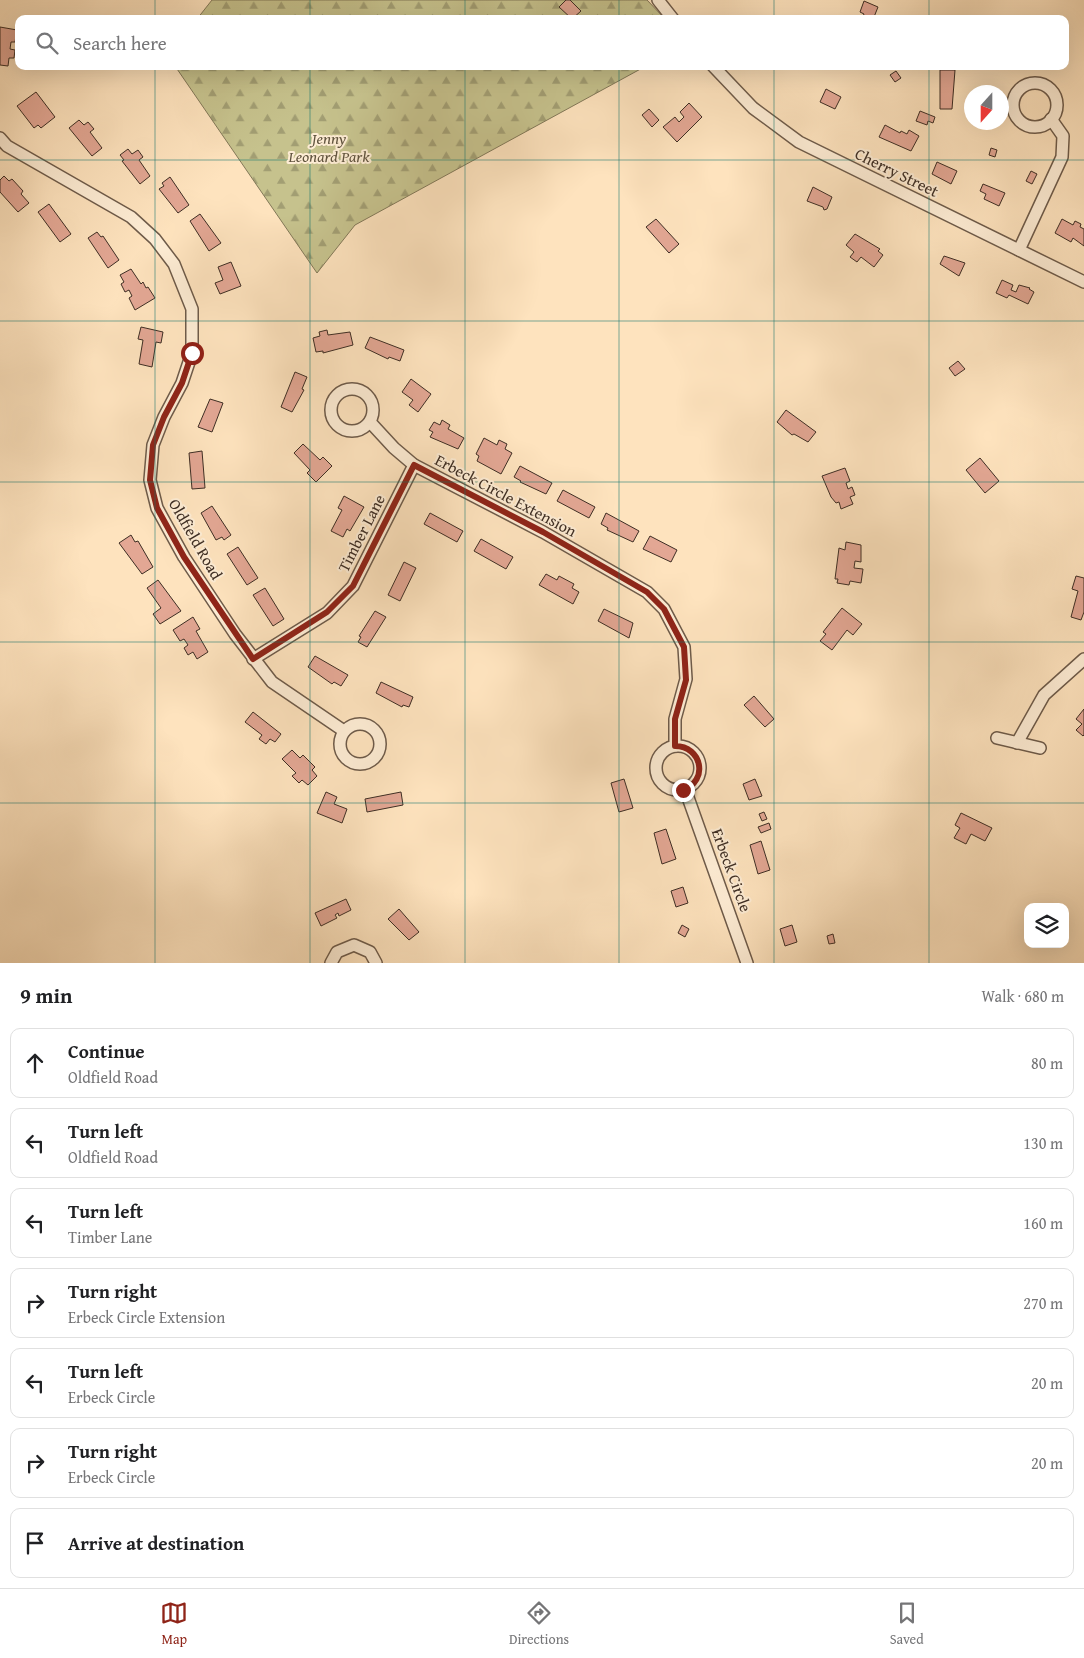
<!DOCTYPE html>
<html lang="en">
<head>
<meta charset="utf-8">
<style>
  :root { --surface:#fff; --page:#f6f6f6; --text:#202124; --muted:#757577; --line:#e0e0e0; --accent:#8f2418 }
  body { margin:0; font-family:"Gentium Book Plus",serif; background:var(--page); color:var(--text) }
  .controls { position:absolute; right:15px; bottom:15px; display:grid; overflow:hidden; border-radius:10px; box-shadow:0 5px 20px #0002 }
  .controls button { width:45px; height:45px; display:grid; place-items:center; padding:0; border:0; border-bottom:1px solid var(--line); background:var(--surface); color:var(--text); font:25px sans-serif }
  .compass { position:absolute; left:964px; top:85px; width:45px; height:45px; border-radius:50%; background:var(--surface); box-shadow:0 5px 20px #0002; rotate:201deg }
  .stop { position:absolute; width:15px; height:15px; margin:-11px; border:4px solid #8f2418; border-radius:50%; background:#fff }
  .stop.end { background:#8f2418; border-color:#fff; box-shadow:0 1px 5px #0008 }
  .list { margin:0; padding:0; list-style:none }
  h2 { display:flex; justify-content:space-between; align-items:center; height:65px; margin:0; padding:0 20px; font-size:21px }
  h2 small { font-size:16px; font-weight:400; color:var(--muted) }
  .list li { display:grid; grid-template-columns:32px 1fr auto; gap:15px; align-items:center; box-sizing:border-box; height:70px; margin:0 10px 10px; padding:0 10px; border:1px solid var(--line); border-radius:10px }
  .list b { display:block; font-size:19px; white-space:nowrap }
  .list p { margin:0; font-size:16px; white-space:nowrap; color:var(--muted) }
  .list em { font-size:16px; font-style:normal; color:var(--muted) }
  .icon { flex:none; width:28px; height:28px; fill:none; stroke:currentColor; stroke-width:2; stroke-linecap:round; stroke-linejoin:round }
  .map { position:relative; flex:none; width:1084px; height:963px; overflow:hidden }
  .search { position:absolute; background:var(--surface); box-shadow:0 5px 20px #0002; left:15px; right:15px; top:15px; height:55px; display:flex; align-items:center; gap:12px; box-sizing:border-box; padding:0 18px; border-radius:10px; color:var(--muted); font-size:19px }
  .sheet { height:625px; background:var(--surface) }
  nav { display:flex; justify-content:space-around; align-items:center; box-sizing:border-box; height:70px; border-top:1px solid var(--line); background:var(--surface); font-size:14px; color:var(--muted) }
  nav a { display:grid; justify-items:center; gap:2px }
  nav .on { color:var(--accent) }
  .map>svg:first-child { display:block }
  .forest { fill:url(#forest-firs); stroke:#827858 }
  .building { fill:#e3a794; stroke:#3e2e24 }
  .lines { fill:none; stroke-linecap:round; stroke-linejoin:round }
  .minor-casing { stroke:#6e5b4a; stroke-width:14 }
  .minor { stroke:#feedd5; stroke-width:11 }
  .route { stroke:#8f2418; stroke-width:6 }
  .grid { fill:none; stroke:#0f766e; stroke-width:1; stroke-opacity:0.55 }
  .labels { text-anchor:middle; stroke-width:4; stroke-linejoin:round; paint-order:stroke }
  .park-label { font-size:16px; font-style:italic; fill:#60533e; stroke:#feedd5 }
  .street-label { font-size:16px; fill:#3e2e24; stroke:#feedd5 }
</style>
</head>
<body>
<div class="map">
<svg width="1084" height="963" viewBox="0 0 1084 963">
  <defs>
    <pattern id="forest-firs" width="22" height="20" patternUnits="userSpaceOnUse" patternTransform="scale(1.25)"><rect width="22" height="20" fill="#c6c28d"/><path d="M5 1l3.5 6h-7zM16 11l3.5 6h-7z" fill="#a29e73"/></pattern>
  </defs>
  <rect width="100%" height="100%" fill="#fee3be"/>
  <filter id="stains"><feTurbulence type="fractalNoise" baseFrequency=".004" numOctaves="4"/><feColorMatrix values="0 0 0 0 .2 0 0 0 0 .09 0 0 0 0 .02 0 0 0 .5 -.17"/></filter>
  <radialGradient id="worn" r=".72"><stop offset=".6" stop-color="#630" stop-opacity="0"/><stop offset="1" stop-color="#630" stop-opacity=".3"/></radialGradient>
  <!-- forest -->
  <g class="forest">
    <polygon points="212,0 647,0 665,19 197,19"/>
    <polygon points="175,66 646,66 355,225 317,273"/>
  </g>
  <!-- building -->
  <g class="building">
    <polygon points="566,0 570,0 581,11 572,19 559,7"/>
    <polygon points="864,1 878,7 874,17 879,19 862,19 864,14 860,12"/>
    <polygon points="0,27 17,30 15,42 11,42 10,49 15,50 14,58 9,58 8,66 0,65"/>
    <polygon points="940,70 955,70 952,109 940,109"/>
    <polygon points="896,71 901,78 895,82 890,75"/>
    <polygon points="826,89 841,97 835,109 820,102"/>
    <polygon points="36,92 55,117 41,128 38,125 34,128 17,106"/>
    <polygon points="689,103 702,117 677,142 663,127 675,117 679,122 684,117 680,112"/>
    <polygon points="649,109 659,120 652,127 642,115"/>
    <polygon points="920,111 935,117 933,123 928,121 927,125 916,121"/>
    <polygon points="79,120 84,125 88,122 94,129 90,132 102,148 92,156 69,128"/>
    <polygon points="885,125 900,133 901,131 907,134 909,130 919,136 911,151 879,137"/>
    <polygon points="991,148 997,150 995,157 989,155"/>
    <polygon points="128,149 132,154 138,150 143,157 139,160 150,176 140,184 122,161 124,160 120,155"/>
    <polygon points="937,162 957,171 951,184 932,174"/>
    <polygon points="1031,171 1037,174 1032,184 1026,181"/>
    <polygon points="4,176 9,181 12,179 23,191 21,194 29,203 18,212 0,192 0,180"/>
    <polygon points="170,177 189,205 178,213 159,189 164,186 162,183"/>
    <polygon points="983,184 1005,193 999,206 984,199 986,194 980,191"/>
    <polygon points="813,187 832,197 827,209 824,210 823,207 807,201"/>
    <polygon points="49,204 71,234 60,242 38,212"/>
    <polygon points="200,214 221,243 209,251 190,221"/>
    <polygon points="656,219 679,244 669,253 646,227"/>
    <polygon points="1062,219 1073,225 1075,221 1081,224 1080,227 1084,229 1084,246 1073,238 1071,242 1055,233"/>
    <polygon points="97,232 101,237 103,236 119,260 108,268 88,238"/>
    <polygon points="855,234 880,249 878,251 883,255 874,267 861,257 857,262 850,257 854,252 846,245"/>
    <polygon points="944,256 965,263 959,276 940,264"/>
    <polygon points="231,262 241,286 220,294 215,283 223,280 218,267"/>
    <polygon points="131,269 141,284 143,282 146,288 148,287 155,298 135,310 129,298 132,296 129,290 125,292 121,284 124,282 120,275"/>
    <polygon points="1002,280 1013,285 1011,290 1016,292 1019,285 1030,288 1029,289 1034,292 1028,304 1009,295 1007,298 996,293"/>
    <polygon points="141,327 163,332 161,343 156,342 152,367 139,364 143,340 138,339"/>
    <polygon points="327,330 328,335 350,332 353,345 323,353 323,351 316,352 313,338 320,336 319,332"/>
    <polygon points="370,337 404,350 400,361 389,357 388,359 365,348"/>
    <polygon points="958,361 965,369 955,376 949,368"/>
    <polygon points="295,372 307,377 302,389 304,390 292,412 281,407"/>
    <polygon points="411,379 431,394 418,412 409,405 413,400 402,392"/>
    <polygon points="210,399 223,403 212,432 198,427"/>
    <polygon points="786,410 816,432 808,442 794,434 792,435 777,422"/>
    <polygon points="442,420 450,425 448,429 464,438 458,449 430,437 433,432 429,430 434,422 440,425"/>
    <polygon points="484,438 497,445 499,440 507,444 505,449 512,453 501,474 477,461 479,456 476,454"/>
    <polygon points="303,444 320,460 323,457 332,466 316,482 307,473 310,470 294,453"/>
    <polygon points="202,451 205,488 192,489 189,453"/>
    <polygon points="980,458 999,481 985,493 966,470"/>
    <polygon points="520,466 552,483 546,494 520,482 521,481 514,477"/>
    <polygon points="845,468 850,481 846,483 848,489 852,487 855,495 850,497 853,504 841,509 839,502 836,503 831,497 822,476"/>
    <polygon points="563,490 595,507 589,518 557,501"/>
    <polygon points="344,496 364,507 350,531 347,529 343,537 331,531 342,510 338,508"/>
    <polygon points="212,506 231,535 224,540 222,537 216,540 201,513"/>
    <polygon points="430,513 463,531 457,542 424,524"/>
    <polygon points="606,513 639,531 633,542 607,530 608,528 601,524"/>
    <polygon points="131,535 135,542 138,541 153,567 142,574 119,543"/>
    <polygon points="650,536 677,550 671,562 643,549"/>
    <polygon points="481,539 513,557 506,569 474,551"/>
    <polygon points="846,542 861,545 861,562 855,561 854,568 863,569 861,583 850,581 849,585 837,583 838,579 835,579 839,548 845,550"/>
    <polygon points="238,547 258,578 247,585 227,554"/>
    <polygon points="404,562 416,568 400,601 388,595"/>
    <polygon points="546,574 557,580 559,576 574,584 572,588 579,592 573,604 539,585"/>
    <polygon points="1076,576 1084,578 1084,612 1081,620 1071,617 1078,591 1072,589"/>
    <polygon points="158,580 181,611 160,624 153,614 161,608 147,588"/>
    <polygon points="265,588 284,619 273,626 253,595"/>
    <polygon points="842,608 862,624 853,635 847,630 832,650 820,641 826,634 823,632"/>
    <polygon points="604,609 633,623 629,638 598,621"/>
    <polygon points="375,611 386,617 367,647 358,642 361,637 359,636"/>
    <polygon points="193,617 200,629 196,631 208,652 197,659 193,652 188,655 184,648 188,645 184,639 180,641 173,630"/>
    <polygon points="315,656 348,675 341,686 334,682 332,684 308,667"/>
    <polygon points="381,682 413,697 409,707 403,705 402,707 376,693"/>
    <polygon points="754,696 774,719 765,727 744,705"/>
    <polygon points="1084,709 1084,735 1083,736 1076,730 1082,724 1076,719"/>
    <polygon points="253,712 281,734 275,742 270,739 266,744 259,739 262,735 245,722"/>
    <polygon points="292,750 300,758 303,755 315,767 312,770 317,776 308,785 302,780 299,783 292,776 296,773 282,759"/>
    <polygon points="624,779 633,808 619,812 611,783"/>
    <polygon points="755,779 762,796 749,800 743,784"/>
    <polygon points="326,792 337,797 334,804 347,809 342,823 317,813"/>
    <polygon points="401,792 403,805 367,812 365,799"/>
    <polygon points="764,812 767,819 762,821 759,814"/>
    <polygon points="961,813 992,828 985,841 971,834 966,844 954,838 960,828 955,825"/>
    <polygon points="769,823 771,829 761,833 758,827"/>
    <polygon points="666,829 676,859 662,864 654,833"/>
    <polygon points="761,841 770,870 758,874 750,845"/>
    <polygon points="683,887 688,903 676,907 671,891"/>
    <polygon points="346,899 351,910 339,916 338,913 335,915 337,918 321,926 315,913"/>
    <polygon points="399,909 419,932 409,940 388,919"/>
    <polygon points="682,925 689,929 685,937 678,933"/>
    <polygon points="792,925 797,942 785,946 780,929"/>
    <polygon points="833,934 835,943 829,944 827,936"/>
  </g>
  <g class="lines">
    <defs>
      <g id="minor">
        <polyline points="658,0 673,19"/>
        <polyline points="713,66 753,108 799,142 1084,282"/>
        <circle cx="1035" cy="105" r="22"/>
        <polyline points="0,138 7,146 131,217 155,239 174,264 192,309 192,353 182,383 164,417 153,445 150,480 157,508 184,557 235,634 272,682 344,731"/>
        <polyline points="1019,250 1062,157 1063,136 1051,119"/>
        <circle cx="352" cy="410" r="21"/>
        <polyline points="370,422 394,448 414,465 543,532 647,592 664,609 684,647 686,679 675,719 675,746"/>
        <polyline points="253,659 327,613 353,586 414,465"/>
        <circle cx="360" cy="744" r="20"/>
        <polyline points="997,738 1040,748"/>
        <polyline points="1017,743 1044,695 1084,659"/>
        <circle cx="678" cy="768" r="22"/>
        <polyline points="685,789 747,963"/>
        <polyline points="331,963 337,952 354,945 370,952 376,963"/>
      </g>
    </defs>
    <!-- minor casing -->
    <use href="#minor" class="minor-casing"/>
    <!-- minor -->
    <use href="#minor" class="minor"/>
  </g>
  <g class="lines">
    <!-- route -->
    <path class="route" d="M192,353L182,383L164,417L153,445L150,480L157,508L184,557L253,659L327,612L353,586L414,465L543,532L647,592L664,609L684,647L686,680L675,719V746C702,746 709,781 683,790"/>
  </g>
  <!-- grid -->
  <path class="grid" d="M155,0V19M310,0V19M465,0V19M619,0V19M774,0V19M929,0V19M155,66V963M310,66V963M465,66V963M619,66V963M774,66V963M929,66V963M0,160H1084M0,321H1084M0,482H1084M0,642H1084M0,803H1084"/>
  <g class="labels">
    <!-- park labels -->
    <g class="park-label">
      <text x="329" y="144">Jenny<tspan x="329" dy="18">Leonard Park</tspan></text>
    </g>
    <!-- street labels -->
    <g class="street-label">
      <text transform="translate(897 172) rotate(26)" y="6">Cherry Street</text>
      <text transform="translate(506 495) rotate(28)" y="6">Erbeck Circle Extension</text>
      <text transform="translate(361 533) rotate(-63)" y="6">Timber Lane</text>
      <text transform="translate(196 539) rotate(60)" y="6">Oldfield Road</text>
      <text transform="translate(732 870) rotate(70)" y="6">Erbeck Circle</text>
    </g>
  </g>
  <rect width="100%" height="100%" filter="url(#stains)"/>
  <rect width="100%" height="100%" fill="url(#worn)"/>
</svg>
<div class="controls">
<button><svg class="icon" aria-label="layers" viewBox="0 0 24 24"><path d="M12 4l9 5-9 5-9-5zM3 14l9 5 9-5"/></svg></button>
</div>
<svg class="compass" viewBox="-18 -18 36 36"><path d="M0-13l5 13h-10z" fill="#e53935"/><path d="M0 13l5-13h-10z" fill="#757577"/></svg>
<div class="stop" style="left:192px;top:353px"></div>
<div class="stop end" style="left:683px;top:790px"></div>
<div class="search"><svg class="icon" aria-label="search" viewBox="0 0 24 24"><circle cx="10" cy="10" r="6"/><path d="M15 15l6 6"/></svg>Search here</div>
</div>
<section class="sheet">
<h2>9 min<small>Walk · 680 m</small></h2>
<ul class="list">
<li><svg class="icon" aria-label="ahead" viewBox="0 0 24 24"><path d="M12 20V5M6 11l6-6 6 6"/></svg><div><b>Continue</b><p>Oldfield Road</p></div><em>80 m</em></li>
<li><svg class="icon" aria-label="left" viewBox="0 0 24 24"><path d="M17 20v-9H6M10 6l-5 5 5 5"/></svg><div><b>Turn left</b><p>Oldfield Road</p></div><em>130 m</em></li>
<li><svg class="icon" aria-label="left" viewBox="0 0 24 24"><path d="M17 20v-9H6M10 6l-5 5 5 5"/></svg><div><b>Turn left</b><p>Timber Lane</p></div><em>160 m</em></li>
<li><svg class="icon" aria-label="right" viewBox="0 0 24 24"><path d="M7 20v-9h11M14 6l5 5-5 5"/></svg><div><b>Turn right</b><p>Erbeck Circle Extension</p></div><em>270 m</em></li>
<li><svg class="icon" aria-label="left" viewBox="0 0 24 24"><path d="M17 20v-9H6M10 6l-5 5 5 5"/></svg><div><b>Turn left</b><p>Erbeck Circle</p></div><em>20 m</em></li>
<li><svg class="icon" aria-label="right" viewBox="0 0 24 24"><path d="M7 20v-9h11M14 6l5 5-5 5"/></svg><div><b>Turn right</b><p>Erbeck Circle</p></div><em>20 m</em></li>
<li><svg class="icon" aria-label="arrive" viewBox="0 0 24 24"><path d="M6 21V4h12l-3 4 3 4H6"/></svg><div><b>Arrive at destination</b></div></li>
</ul>
</section>
<nav>
<a class="on"><svg class="icon" aria-label="map" viewBox="0 0 24 24"><path d="M3 6l6-2 6 2 6-2v14l-6 2-6-2-6 2zM9 4v14M15 6v14"/></svg>Map</a>
<a><svg class="icon" aria-label="directions" viewBox="0 0 24 24"><path d="M12 3l9 9-9 9-9-9zM9 14v-3h6M13 9l2 2-2 2"/></svg>Directions</a>
<a><svg class="icon" aria-label="saved" viewBox="0 0 24 24"><path d="M7 4h10v16l-5-4-5 4z"/></svg>Saved</a>
</nav>
</body>
</html>
